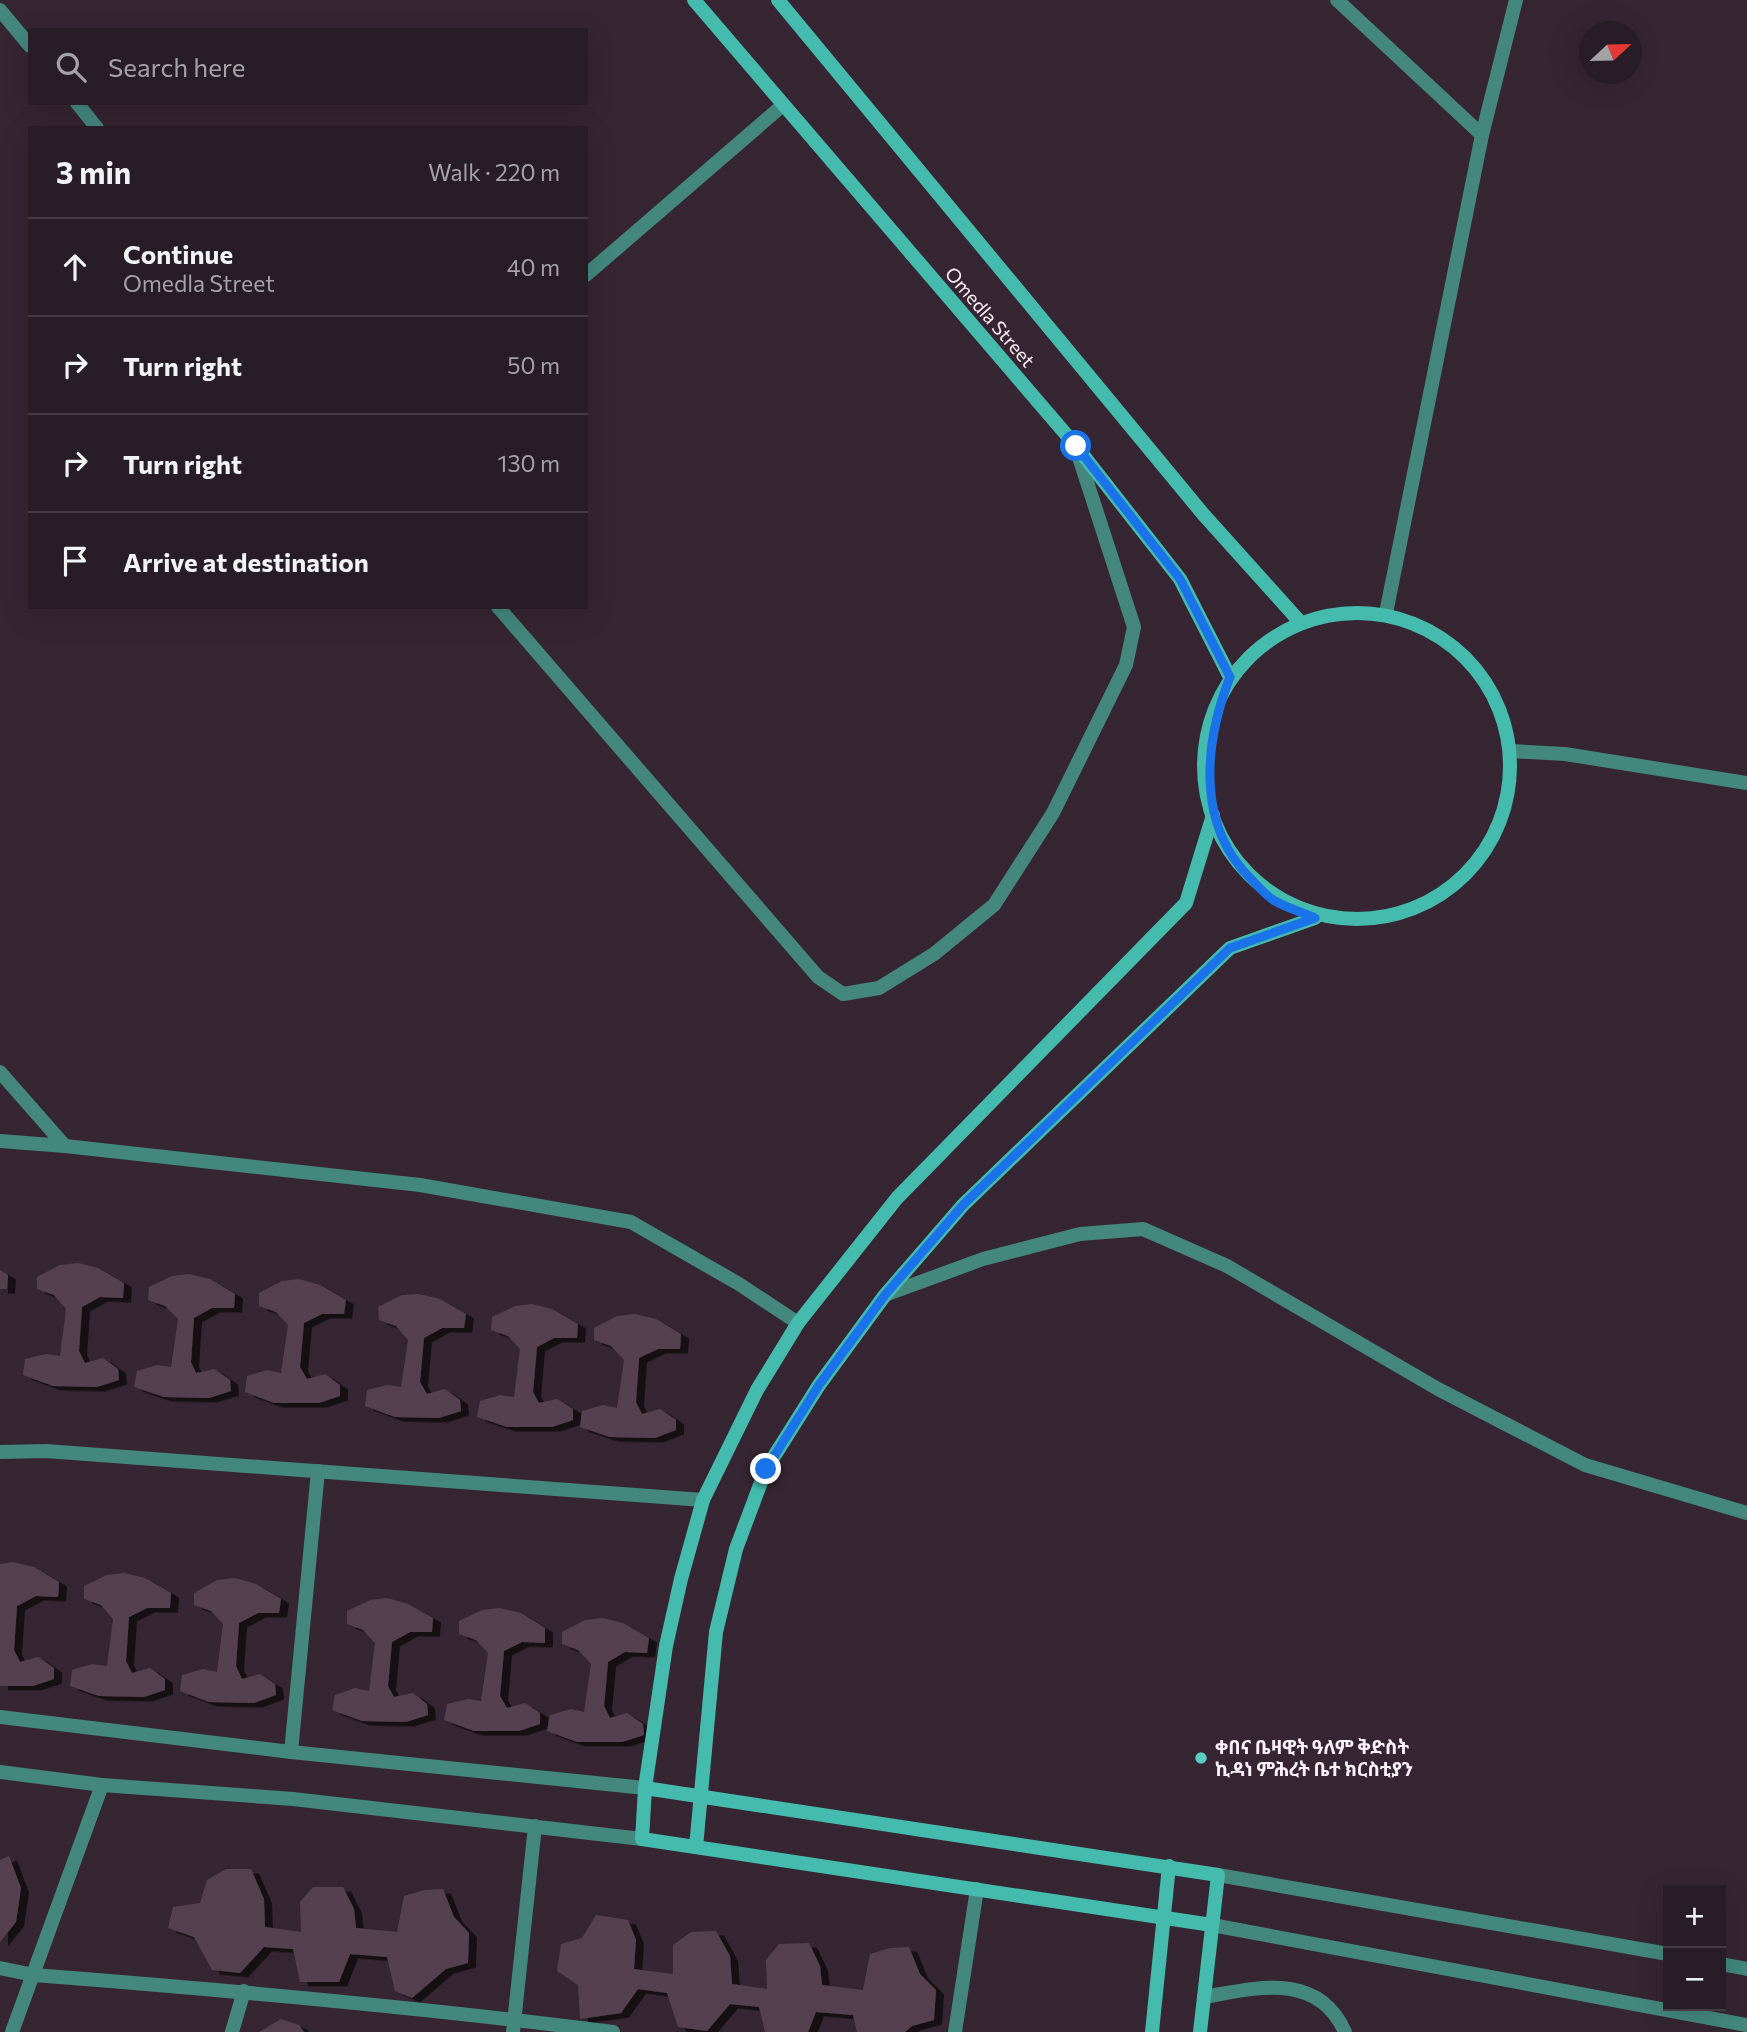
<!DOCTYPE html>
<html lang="en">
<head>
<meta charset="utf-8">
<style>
  :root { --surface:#281c26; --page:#342932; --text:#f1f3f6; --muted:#a5a1a7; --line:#443a43 }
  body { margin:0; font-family:Commissioner,"Noto Sans Ethiopic",sans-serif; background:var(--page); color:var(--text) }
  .controls { position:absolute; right:21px; bottom:21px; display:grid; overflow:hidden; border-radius:0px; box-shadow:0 7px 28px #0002 }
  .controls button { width:63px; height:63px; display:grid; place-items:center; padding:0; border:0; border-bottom:2px solid var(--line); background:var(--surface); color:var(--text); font:35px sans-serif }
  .compass { position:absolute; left:1579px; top:21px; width:63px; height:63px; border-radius:50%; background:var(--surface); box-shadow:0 7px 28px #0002; rotate:68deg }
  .stop { position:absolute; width:21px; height:21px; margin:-16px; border:5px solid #1a73e8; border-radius:50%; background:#fff }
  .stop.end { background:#1a73e8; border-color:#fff; box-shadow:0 2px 7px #0008 }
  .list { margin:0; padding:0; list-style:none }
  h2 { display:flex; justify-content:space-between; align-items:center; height:91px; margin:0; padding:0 28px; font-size:30px }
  h2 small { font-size:23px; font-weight:400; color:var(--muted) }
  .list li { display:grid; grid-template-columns:46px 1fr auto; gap:21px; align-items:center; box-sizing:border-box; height:98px; padding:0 28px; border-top:2px solid var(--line) }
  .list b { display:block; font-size:26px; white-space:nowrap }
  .list p { margin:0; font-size:23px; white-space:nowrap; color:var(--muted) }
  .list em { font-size:23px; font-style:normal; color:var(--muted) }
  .icon { flex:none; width:38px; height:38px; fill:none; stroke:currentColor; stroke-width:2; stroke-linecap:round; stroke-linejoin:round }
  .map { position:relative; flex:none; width:1747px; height:2032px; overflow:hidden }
  .search { position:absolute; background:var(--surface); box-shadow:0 7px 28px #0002; left:28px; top:28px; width:560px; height:77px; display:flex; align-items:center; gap:18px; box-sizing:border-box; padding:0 24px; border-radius:0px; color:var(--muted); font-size:26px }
  .panel { position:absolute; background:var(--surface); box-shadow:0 7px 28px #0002; left:28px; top:126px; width:560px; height:483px; border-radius:0px }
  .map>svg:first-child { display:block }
  .building { fill:#54414f; filter:url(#shadow) }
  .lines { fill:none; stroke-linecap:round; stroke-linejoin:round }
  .minor { stroke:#43877d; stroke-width:14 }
  .tertiary { stroke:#43877d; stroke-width:14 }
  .secondary { stroke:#44bbac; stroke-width:14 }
  .route { stroke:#1a73e8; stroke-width:9 }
  .poi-dot { fill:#59cebe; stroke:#362532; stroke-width:2.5 }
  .labels { text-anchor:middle; stroke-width:5; stroke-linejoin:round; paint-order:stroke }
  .street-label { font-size:19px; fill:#fcf1f9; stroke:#362532 }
  .poi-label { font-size:19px; font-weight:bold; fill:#fcf1f9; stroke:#362532; text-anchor:start }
</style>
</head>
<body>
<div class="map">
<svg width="1747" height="2032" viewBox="0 0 1747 2032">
  <defs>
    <filter id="shadow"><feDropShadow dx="8" dy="4.5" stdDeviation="0" flood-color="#0009"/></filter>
  </defs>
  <rect width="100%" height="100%" fill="#362532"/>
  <!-- building -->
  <g class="building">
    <polygon points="78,1263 98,1268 124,1283 123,1298 100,1297 82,1307 79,1351 85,1363 103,1358 118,1369 119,1380 97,1387 53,1386 23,1375 25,1359 46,1354 60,1356 66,1309 54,1295 37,1289 37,1277 60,1265"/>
    <polygon points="0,1270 8,1275 7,1289 0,1289"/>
    <polygon points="189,1274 210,1279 235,1294 234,1308 212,1308 194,1318 191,1362 196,1373 214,1369 230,1380 231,1391 209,1398 164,1397 134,1387 137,1371 157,1365 171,1367 178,1319 165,1306 148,1300 149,1287 172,1276"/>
    <polygon points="299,1279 320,1285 346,1300 344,1314 322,1314 304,1323 300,1367 307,1379 325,1374 340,1385 340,1396 319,1403 274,1403 245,1392 247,1376 267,1370 281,1373 288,1325 276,1312 259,1306 259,1293 282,1281"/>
    <polygon points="419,1294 440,1299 466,1314 464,1328 442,1328 424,1338 420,1382 427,1394 445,1389 460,1400 461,1411 439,1418 395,1417 365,1406 367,1390 387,1385 401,1387 408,1340 396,1326 379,1320 378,1307 402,1295"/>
    <polygon points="532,1304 552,1309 578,1324 577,1338 554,1338 537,1347 533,1392 539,1403 557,1399 573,1409 573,1420 552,1427 507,1427 477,1417 480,1401 500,1395 514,1397 520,1349 508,1336 491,1330 492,1317 515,1306"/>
    <polygon points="635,1314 656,1319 681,1334 680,1349 658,1349 639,1358 636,1402 642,1414 660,1409 676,1420 676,1430 655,1438 610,1437 580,1427 582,1411 603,1405 617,1408 624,1360 611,1346 594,1340 594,1328 617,1316"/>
    <polygon points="13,1562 34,1567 59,1582 58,1597 36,1596 17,1606 14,1650 20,1662 38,1657 54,1668 54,1679 33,1686 0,1686 0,1564"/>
    <polygon points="124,1573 145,1578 171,1593 170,1608 147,1608 129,1617 126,1661 132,1673 150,1668 165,1679 165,1690 144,1697 99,1696 70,1686 72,1670 92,1664 107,1666 113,1619 101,1605 84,1599 84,1586 107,1575"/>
    <polygon points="235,1578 256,1584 281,1599 279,1613 258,1613 239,1623 236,1666 242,1679 260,1674 275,1684 276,1695 254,1703 209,1702 180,1691 182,1675 203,1669 217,1672 223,1624 211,1611 194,1605 194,1593 217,1580"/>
    <polygon points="387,1598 408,1604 433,1618 432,1632 410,1632 392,1642 388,1686 394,1697 413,1693 427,1704 428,1715 406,1722 362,1721 332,1710 335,1695 355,1688 369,1691 375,1643 363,1630 347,1624 347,1611 370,1600"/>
    <polygon points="499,1608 521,1613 545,1628 545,1643 522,1642 504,1651 500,1696 507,1708 525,1703 540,1713 540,1724 519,1731 474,1731 444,1720 447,1704 468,1699 481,1701 488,1653 476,1640 459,1634 459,1621 482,1610"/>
    <polygon points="603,1618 623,1623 649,1638 647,1653 625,1652 608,1662 604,1706 610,1718 627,1713 643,1724 644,1735 622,1742 577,1742 547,1731 550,1715 571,1709 584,1712 591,1664 578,1650 562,1644 562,1632 585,1620"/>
    <polygon points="9,1856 21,1888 16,1922 0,1942 0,1860"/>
    <polygon points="226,1869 251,1869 264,1899 265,1927 301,1932 300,1902 313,1887 343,1887 354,1909 356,1928 397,1932 404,1896 424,1890 443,1889 454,1917 469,1933 468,1963 446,1969 412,1998 395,1991 387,1957 350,1954 339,1982 300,1982 293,1949 264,1947 240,1973 212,1970 194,1937 168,1928 173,1907 200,1903 207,1880"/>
    <polygon points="596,1915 628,1920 636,1940 634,1969 673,1974 673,1945 691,1932 716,1931 730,1956 732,1984 767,1989 766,1960 779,1944 809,1943 820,1966 822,1985 863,1990 870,1954 890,1948 909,1947 920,1974 936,1990 934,2020 912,2026 905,2032 857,2032 853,2015 816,2012 808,2032 765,2032 759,2007 730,2004 707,2031 678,2027 667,1993 638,1989 621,2013 580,2019 578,1985 557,1971 561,1944 582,1938"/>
    <polygon points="281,2019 299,2025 304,2032 259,2032"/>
  </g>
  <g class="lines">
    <!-- minor -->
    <g class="minor">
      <polyline points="1337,0 1482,135"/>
      <polyline points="0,10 30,46"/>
      <polyline points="77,103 97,128"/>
      <polyline points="586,275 783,105"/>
      <polyline points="498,607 818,977 843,994 879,988 934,954 994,905 1053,813 1126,665 1134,627 1076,448"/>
      <polyline points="1386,613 1482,135 1516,0"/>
      <polyline points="0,1072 65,1146 0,1141"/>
      <polyline points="65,1146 420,1185 631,1222 739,1284 798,1323"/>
      <polyline points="885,1295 983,1259 1080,1234 1143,1229 1227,1266 1438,1389 1585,1465 1747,1513"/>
      <polyline points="0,1452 46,1451 703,1500"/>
      <polyline points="291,1752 318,1471"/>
      <polyline points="1218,1875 1668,1954"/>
      <polyline points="1212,1925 1747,2025"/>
      <polyline points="1721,1964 1747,1969"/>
      <path d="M0,1968L34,1975C227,1990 420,2007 613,2032"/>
      <path d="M1204,1997C1256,1988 1318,1971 1345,2032"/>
      <polyline points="12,2032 102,1785"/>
      <polyline points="232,2032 244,1991"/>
      <polyline points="513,2032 535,1826"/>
      <polyline points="955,2032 977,1889"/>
    </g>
    <!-- tertiary -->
    <g class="tertiary">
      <polyline points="1510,751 1565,754 1747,783"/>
      <polyline points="0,1717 291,1752 645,1788"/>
      <polyline points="0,1772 102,1785 293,1799 642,1839"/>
    </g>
    <!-- secondary -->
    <g class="secondary">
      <polyline points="694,0 1076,446 1180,579 1230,677"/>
      <polyline points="778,0 1203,514 1300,622"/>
      <circle cx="1357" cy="766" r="153"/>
      <polyline points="645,1788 1218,1875 1200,2032"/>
      <polyline points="696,1847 716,1632 736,1549 766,1469 819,1385 885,1295 963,1205 1230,948 1315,918"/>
      <polyline points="1212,1925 642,1839 645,1788 666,1646 681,1579 703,1500 757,1390 798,1323 897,1198 1186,903 1213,815"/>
      <polyline points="1152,2032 1169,1866"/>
    </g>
  </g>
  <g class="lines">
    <!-- route -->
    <path class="route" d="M766,1469L819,1385L885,1295L963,1205L1230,948L1315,918C1302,912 1287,908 1275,901C1266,896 1258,886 1251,879C1196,825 1204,744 1230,677L1180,579L1076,446"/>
  </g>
  <!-- markers -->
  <circle class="poi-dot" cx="1201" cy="1758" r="7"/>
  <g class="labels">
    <!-- street labels -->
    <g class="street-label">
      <text transform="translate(990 317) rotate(49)" y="7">Omedla Street</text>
    </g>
    <!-- poi labels -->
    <g class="poi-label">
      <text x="1215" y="1754">ቀበና ቤዛዊት ዓለም ቅድስት<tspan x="1215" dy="22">ኪዳነ ምሕረት ቤተ ክርስቲያን</tspan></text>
    </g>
  </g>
</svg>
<div class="controls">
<button>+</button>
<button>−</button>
</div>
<svg class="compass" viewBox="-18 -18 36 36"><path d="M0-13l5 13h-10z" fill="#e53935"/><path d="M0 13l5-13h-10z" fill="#a5a1a7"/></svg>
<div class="stop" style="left:1076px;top:446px"></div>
<div class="stop end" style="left:766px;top:1469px"></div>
<div class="search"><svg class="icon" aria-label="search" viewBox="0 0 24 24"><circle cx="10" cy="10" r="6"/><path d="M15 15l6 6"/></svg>Search here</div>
<section class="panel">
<h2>3 min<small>Walk · 220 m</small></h2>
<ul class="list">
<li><svg class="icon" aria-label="ahead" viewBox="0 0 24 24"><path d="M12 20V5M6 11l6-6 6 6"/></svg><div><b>Continue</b><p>Omedla Street</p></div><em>40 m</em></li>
<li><svg class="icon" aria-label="right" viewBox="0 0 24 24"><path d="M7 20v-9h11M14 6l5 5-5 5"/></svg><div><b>Turn right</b></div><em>50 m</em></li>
<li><svg class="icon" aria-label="right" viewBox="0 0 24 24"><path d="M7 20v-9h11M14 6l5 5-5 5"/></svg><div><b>Turn right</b></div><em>130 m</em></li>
<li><svg class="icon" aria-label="arrive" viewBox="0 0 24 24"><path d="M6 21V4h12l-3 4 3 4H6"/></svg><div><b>Arrive at destination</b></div></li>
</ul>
</section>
</div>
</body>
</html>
